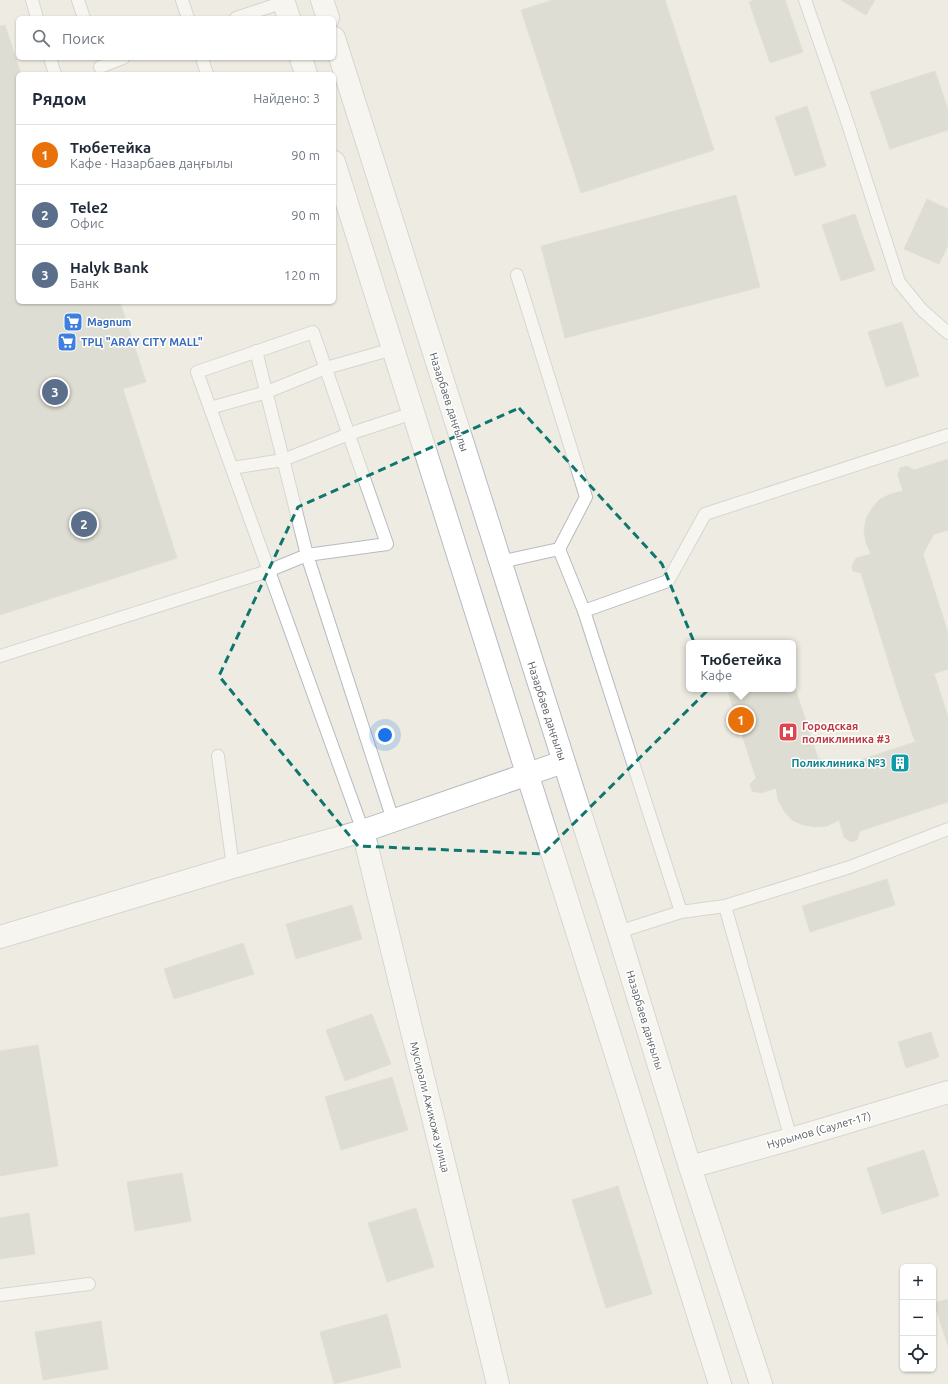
<!DOCTYPE html>
<html lang="ru">
<head>
<meta charset="utf-8">
<style>
  :root { --surface:#fff; --page:#f6f6f7; --text:#1f2937; --muted:#747a83; --line:#e0e1e3; --accent:#f63e20 }
  body { margin:0; font-family:Ubuntu,sans-serif; background:var(--page); color:var(--text) }
  .controls { position:absolute; right:12px; bottom:12px; display:grid; overflow:hidden; border-radius:6px; box-shadow:0 1px 3px #0004 }
  .controls button { width:36px; height:36px; display:grid; place-items:center; padding:0; border:0; border-bottom:1px solid var(--line); background:var(--surface); color:var(--text); font:20px sans-serif }
  .you { position:absolute; left:385px; top:735px; width:14px; height:14px; margin:-10px; border:3px solid #fff; border-radius:50%; background:#1a73e8; box-shadow:0 0 0 6px #1a73e833 }
  .badge { display:grid; place-items:center; width:26px; height:26px; border-radius:50%; background:var(--accent); color:#fff; font-size:13px; font-weight:700 }
  .pin { position:absolute; translate:-50% -50%; border:2px solid #fff; box-shadow:0 1px 4px #0006 }
  .popup { position:absolute; left:686px; top:640px; width:110px; height:52px; box-sizing:border-box; display:grid; place-content:center; border-radius:6px; background:var(--surface); filter:drop-shadow(0 1px 3px #0005); font-size:13px; white-space:nowrap; color:var(--muted) }
  .popup b { font-size:15px; color:var(--text) }
  .popup::after { content:''; position:absolute; left:50%; top:100%; margin-left:-8px; border:8px solid transparent; border-top-color:var(--surface) }
  .list { margin:0; padding:0; list-style:none }
  h2 { display:flex; justify-content:space-between; align-items:center; height:52px; margin:0; padding:0 16px; font-size:17px }
  h2 small { font-size:13px; font-weight:400; color:var(--muted) }
  .list li { display:grid; grid-template-columns:26px 1fr auto; gap:12px; align-items:center; box-sizing:border-box; height:60px; padding:0 16px; border-top:1px solid var(--line) }
  .list b { display:block; font-size:15px; white-space:nowrap }
  .list p { margin:0; font-size:13px; white-space:nowrap; color:var(--muted) }
  .list em { font-size:13px; font-style:normal; color:var(--muted) }
  .icon { flex:none; width:22px; height:22px; fill:none; stroke:currentColor; stroke-width:2; stroke-linecap:round; stroke-linejoin:round }
  .map { position:relative; flex:none; width:948px; height:1384px; overflow:hidden }
  .search { position:absolute; background:var(--surface); box-shadow:0 1px 3px #0004; left:16px; top:16px; width:320px; height:44px; display:flex; align-items:center; gap:10px; box-sizing:border-box; padding:0 14px; border-radius:6px; color:var(--muted); font-size:15px }
  .panel { position:absolute; background:var(--surface); box-shadow:0 1px 3px #0004; left:16px; top:72px; width:320px; height:232px; border-radius:6px }
  .map>svg:first-child { display:block }
  .building { fill:#cbc9c1; stroke:#d3cebf }
  .lines { fill:none; stroke-linecap:round; stroke-linejoin:round }
  .service-casing { stroke:#b7babf; stroke-width:14 }
  .minor-casing { stroke:#b7babf; stroke-width:24 }
  .tertiary-casing { stroke:#b7babf; stroke-width:24 }
  .secondary-casing { stroke:#b7bbc1; stroke-width:24 }
  .service { stroke:#fff; stroke-width:12 }
  .minor { stroke:#fff; stroke-width:22 }
  .tertiary { stroke:#fff; stroke-width:22 }
  .secondary { stroke:#fff; stroke-width:22 }
  .marked { fill:none; stroke:#0f766e; stroke-width:3; stroke-dasharray:8 5; stroke-linejoin:round }
  .labels { text-anchor:middle; stroke-width:3; stroke-linejoin:round; paint-order:stroke }
  .shop-label { font-size:11px; font-weight:bold; fill:#366cbe; stroke:#fff; text-anchor:start }
  .street-label { font-size:11px; fill:#5a5e64; stroke:#fff }
  .health-label { font-size:11px; font-weight:bold; fill:#be3a42; stroke:#fff; text-anchor:start }
  .culture-label { font-size:11px; font-weight:bold; fill:#0d838f; stroke:#fff; text-anchor:end }
</style>
</head>
<body>
<div class="map">
<svg width="948" height="1384" viewBox="0 0 948 1384">
  <rect width="100%" height="100%" fill="#eeece2"/>
  <!-- building -->
  <g class="building">
    <polygon points="553,0 665,0 714,150 581,193 521,10"/>
    <polygon points="755,0 785,0 803,52 770,63 749,2"/>
    <polygon points="841,0 875,0 866,15"/>
    <polygon points="5,25 21,74 18,74 18,302 120,302 146,382 123,389 177,558 0,615 0,26"/>
    <polygon points="935,71 948,110 948,130 890,149 870,92"/>
    <polygon points="807,106 826,166 795,176 775,117"/>
    <polygon points="736,195 760,287 565,338 541,246"/>
    <polygon points="927,199 948,209 948,245 939,264 904,249"/>
    <polygon points="855,214 875,270 841,281 822,225"/>
    <polygon points="902,322 919,376 886,387 868,332"/>
    <polygon points="948,459 948,530 934,534 923,554 948,633 948,669 896,686 861,573 853,571 852,566 856,558 871,554 866,543 864,531 866,519 872,508 880,499 891,494 903,491 898,475 900,468 907,466 914,470"/>
    <polygon points="934,673 948,717 948,731 915,742 896,686"/>
    <polygon points="793,682 818,758 839,767 948,731 948,802 860,831 857,840 851,842 844,837 839,820 827,826 815,827 803,825 792,820 784,811 778,800 776,788 761,793 752,791 750,784 756,778 727,689 793,689"/>
    <polygon points="887,879 895,905 810,932 802,906"/>
    <polygon points="352,905 362,939 296,959 286,924"/>
    <polygon points="243,943 254,974 174,999 164,969"/>
    <polygon points="372,1014 391,1064 345,1081 326,1030"/>
    <polygon points="931,1032 939,1057 906,1068 898,1042"/>
    <polygon points="38,1045 58,1166 0,1176 0,1051"/>
    <polygon points="392,1077 408,1130 341,1150 325,1097"/>
    <polygon points="924,1150 939,1196 882,1214 867,1168"/>
    <polygon points="182,1173 191,1221 135,1231 127,1182"/>
    <polygon points="618,1186 652,1294 606,1308 572,1200"/>
    <polygon points="416,1208 434,1267 387,1282 368,1223"/>
    <polygon points="29,1213 35,1254 0,1259 0,1218"/>
    <polygon points="948,1299 948,1346 934,1303"/>
    <polygon points="387,1314 401,1367 334,1384 320,1332"/>
    <polygon points="101,1321 108,1369 43,1380 35,1332"/>
  </g>
  <g class="lines">
    <defs>
      <g id="service">
        <polyline points="32,0 37,18"/>
        <polyline points="78,0 84,18"/>
        <polyline points="182,0 188,18"/>
        <polyline points="805,0 845,115 899,282 922,310 948,333"/>
        <polyline points="236,18 284,2"/>
        <polyline points="50,58 55,74"/>
        <polyline points="202,58 207,74"/>
        <polyline points="100,67 123,58"/>
        <polyline points="210,408 267,392 326,368 393,349"/>
        <polyline points="232,468 283,460 349,434 413,413"/>
        <polyline points="559,549 584,611 681,912 618,932"/>
        <polyline points="500,562 559,549 586,497 517,275"/>
        <polyline points="584,611 668,581 705,514 948,435"/>
        <polyline points="0,656 268,571 307,555 256,351"/>
        <polyline points="218,756 233,867"/>
        <polyline points="363,831 197,372 313,332 387,544 307,555 393,820"/>
        <polyline points="725,906 791,1139"/>
        <polyline points="681,912 725,906 850,867 948,829"/>
        <polyline points="0,1295 89,1284"/>
      </g>
      <g id="minor">
        <polyline points="363,831 498,1384"/>
        <polyline points="690,1167 791,1139 948,1092"/>
      </g>
      <polyline id="tertiary" points="0,937 233,867 363,831 563,762"/>
      <g id="secondary">
        <polyline points="283,0 289,18"/>
        <polyline points="322,0 328,18"/>
        <polyline points="334,38 618,932 690,1167 761,1384"/>
        <polyline points="301,58 306,74"/>
        <polyline points="334,162 720,1384"/>
      </g>
    </defs>
    <!-- service casing -->
    <use href="#service" class="service-casing"/>
    <!-- minor casing -->
    <use href="#minor" class="minor-casing"/>
    <!-- tertiary casing -->
    <use href="#tertiary" class="tertiary-casing"/>
    <!-- secondary casing -->
    <use href="#secondary" class="secondary-casing"/>
    <!-- service -->
    <use href="#service" class="service"/>
    <!-- minor -->
    <use href="#minor" class="minor"/>
    <!-- tertiary -->
    <use href="#tertiary" class="tertiary"/>
    <!-- secondary -->
    <use href="#secondary" class="secondary"/>
  </g>
  <!-- marked area -->
  <path d="M0 0H948V1384H0ZM519,408L662,564L712,686L543,854L358,846L219,676L298,507Z" fill="#eeece2" fill-opacity=".55" fill-rule="evenodd"/>
  <path class="marked" d="M519,408L662,564L712,686L543,854L358,846L219,676L298,507Z"/>
  <!-- icons -->
  <defs>
    <symbol id="supermarket-square" viewBox="-11 -11 22 22"><rect x="-9" y="-9" width="18" height="18" rx="4" fill="#3f7fe0" stroke="#fff"/><path d="M-6-5.5h2.5l.6 2H6L4.5 2H-2.5L-4.4-4H-6ZM-1.5 3.2a1.3 1.3 0 1 0 .1 0ZM3 3.2a1.3 1.3 0 1 0 .1 0Z" fill="#fff"/></symbol>
    <symbol id="hospital-square" viewBox="-11 -11 22 22"><rect x="-9" y="-9" width="18" height="18" rx="4" fill="#e0444e" stroke="#fff"/><path d="M-5-5h3v3.5h4V-5h3V5h-3V1.5h-4V5h-3Z" fill="#fff"/></symbol>
    <symbol id="building-square" viewBox="-11 -11 22 22"><rect x="-9" y="-9" width="18" height="18" rx="4" fill="#0f9aa8" stroke="#fff"/><path d="M-4-6H4V6H1V3H-1V6H-4ZM-2.5-4.3h1.7v1.8h-1.7ZM.8-4.3h1.7v1.8H.8ZM-2.5-1h1.7V.8h-1.7ZM.8-1h1.7V.8H.8Z" fill="#fff"/></symbol>
  </defs>
  <g fill-rule="evenodd">
    <use href="#supermarket-square" x="62" y="311" width="22" height="22"/>
    <use href="#supermarket-square" x="56" y="331" width="22" height="22"/>
    <use href="#hospital-square" x="777" y="721" width="22" height="22"/>
    <use href="#building-square" x="889" y="752" width="22" height="22"/>
  </g>
  <g class="labels">
    <!-- shop labels -->
    <g class="shop-label">
      <text x="87" y="326">Magnum</text>
      <text x="81" y="346">ТРЦ "ARAY CITY MALL"</text>
    </g>
    <!-- street labels -->
    <g class="street-label">
      <text transform="translate(449 402) rotate(72)" y="4">Назарбаев даңғылы</text>
      <text transform="translate(547 711) rotate(72)" y="4">Назарбаев даңғылы</text>
      <text transform="translate(645 1020) rotate(73)" y="4">Назарбаев даңғылы</text>
      <text transform="translate(430 1107) rotate(76)" y="4">Мусирали Ажикожа улица</text>
      <text transform="translate(819 1130) rotate(-16)" y="4">Нурымов (Саулет-17)</text>
    </g>
    <!-- health labels -->
    <g class="health-label">
      <text x="802" y="730">Городская<tspan x="802" dy="13">поликлиника #3</tspan></text>
    </g>
    <!-- culture labels -->
    <g class="culture-label">
      <text x="886" y="767">Поликлиника №3</text>
    </g>
  </g>
</svg>
<div class="controls">
<button>+</button>
<button>−</button>
<button><svg class="icon" aria-label="locate" viewBox="0 0 24 24"><circle cx="12" cy="12" r="6"/><path d="M12 2v4M12 18v4M2 12h4M18 12h4"/></svg></button>
</div>
<div class="you"></div>
<div class="pin badge" style="left:741px;top:720px;background:#e8710a">1</div>
<div class="popup"><b>Тюбетейка</b>Кафе</div>
<div class="pin badge" style="left:84px;top:524px;background:#5c6f8a">2</div>
<div class="pin badge" style="left:55px;top:392px;background:#5c6f8a">3</div>
<div class="search"><svg class="icon" aria-label="search" viewBox="0 0 24 24"><circle cx="10" cy="10" r="6"/><path d="M15 15l6 6"/></svg>Поиск</div>
<section class="panel">
<h2>Рядом<small>Найдено: 3</small></h2>
<ul class="list">
<li><span class="badge" style="background:#e8710a">1</span><div><b>Тюбетейка</b><p>Кафе · Назарбаев даңғылы</p></div><em>90 m</em></li>
<li><span class="badge" style="background:#5c6f8a">2</span><div><b>Tele2</b><p>Офис</p></div><em>90 m</em></li>
<li><span class="badge" style="background:#5c6f8a">3</span><div><b>Halyk Bank</b><p>Банк</p></div><em>120 m</em></li>
</ul>
</section>
</div>
</body>
</html>
